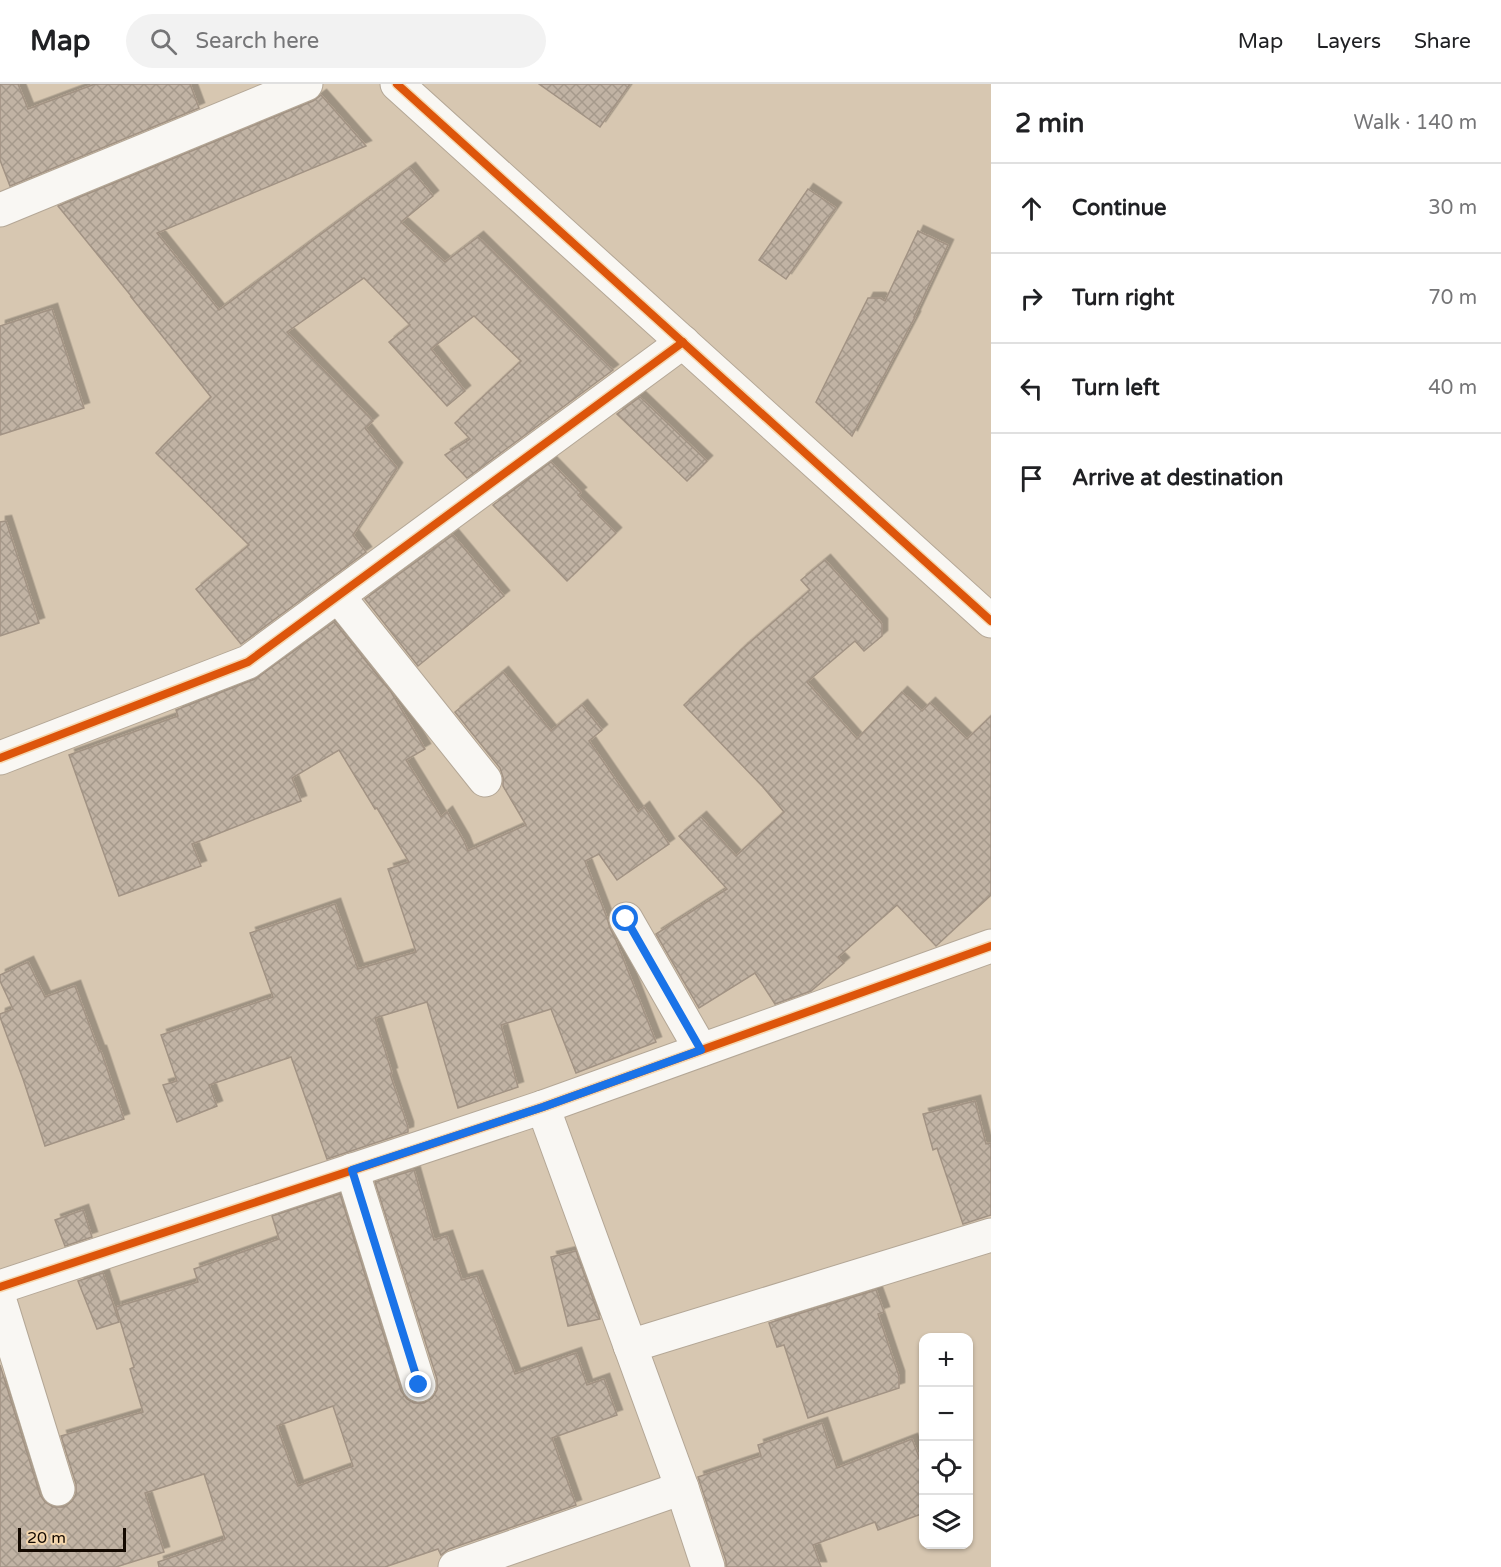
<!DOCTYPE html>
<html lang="en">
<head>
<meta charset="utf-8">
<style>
  :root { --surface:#fff; --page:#f2f2f2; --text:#202124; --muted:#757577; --line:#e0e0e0 }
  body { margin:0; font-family:"Varela Round",sans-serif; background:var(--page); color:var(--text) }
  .controls { position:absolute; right:18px; bottom:18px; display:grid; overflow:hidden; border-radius:12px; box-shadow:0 2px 4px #0004 }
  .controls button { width:54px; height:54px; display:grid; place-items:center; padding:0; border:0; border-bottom:2px solid var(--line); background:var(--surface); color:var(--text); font:30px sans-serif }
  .scale { position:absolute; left:18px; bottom:15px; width:108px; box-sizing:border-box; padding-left:6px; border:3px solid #130900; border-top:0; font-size:16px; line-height:21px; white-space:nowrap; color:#130900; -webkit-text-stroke:4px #f5d7ae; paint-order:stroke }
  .stop { position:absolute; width:18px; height:18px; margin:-14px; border:4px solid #1a73e8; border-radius:50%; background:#fff }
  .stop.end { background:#1a73e8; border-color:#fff; box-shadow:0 2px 6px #0008 }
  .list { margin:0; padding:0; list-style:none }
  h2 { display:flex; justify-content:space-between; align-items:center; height:78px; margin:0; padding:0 24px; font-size:26px }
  h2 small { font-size:20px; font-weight:400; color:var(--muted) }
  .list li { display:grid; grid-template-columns:39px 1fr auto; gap:18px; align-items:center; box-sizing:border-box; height:90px; padding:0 24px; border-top:2px solid var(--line) }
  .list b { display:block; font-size:22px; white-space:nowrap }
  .list em { font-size:20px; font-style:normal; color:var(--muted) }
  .icon { flex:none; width:33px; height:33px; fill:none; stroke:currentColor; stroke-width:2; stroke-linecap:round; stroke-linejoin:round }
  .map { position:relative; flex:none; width:991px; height:1483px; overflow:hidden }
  header { display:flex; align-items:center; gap:36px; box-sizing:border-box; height:84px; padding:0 30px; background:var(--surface); border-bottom:2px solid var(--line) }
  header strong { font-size:28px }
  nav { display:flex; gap:33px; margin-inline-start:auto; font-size:21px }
  .search { width:420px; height:54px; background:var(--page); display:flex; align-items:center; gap:15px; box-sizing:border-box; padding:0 21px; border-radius:33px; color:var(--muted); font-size:22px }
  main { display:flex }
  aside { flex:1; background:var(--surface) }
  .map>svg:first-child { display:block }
  .building { fill:url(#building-cross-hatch); stroke:#a29384; stroke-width:1.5; fill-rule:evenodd; filter:url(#shadow) }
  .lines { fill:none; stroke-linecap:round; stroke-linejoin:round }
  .minor-casing { stroke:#b4a796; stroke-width:35 }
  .minor { stroke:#f9f7f3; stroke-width:33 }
  .cycleway-casing { stroke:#f5d7ae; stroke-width:11 }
  .cycleway { stroke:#dd550b; stroke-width:8 }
  .route { stroke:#1a73e8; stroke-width:8 }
</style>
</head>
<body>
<header>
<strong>Map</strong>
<div class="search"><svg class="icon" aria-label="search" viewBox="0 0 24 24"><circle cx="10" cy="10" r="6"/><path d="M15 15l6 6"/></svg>Search here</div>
<nav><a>Map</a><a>Layers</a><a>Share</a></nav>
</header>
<main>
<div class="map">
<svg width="991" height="1483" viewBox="0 0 991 1483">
  <defs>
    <pattern id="building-cross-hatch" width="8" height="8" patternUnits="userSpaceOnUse" patternTransform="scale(1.5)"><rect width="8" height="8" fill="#c1b3a4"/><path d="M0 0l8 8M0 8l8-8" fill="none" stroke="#a5998b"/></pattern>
    <filter id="shadow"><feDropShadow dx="5.5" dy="-5.5" stdDeviation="0" flood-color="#0004"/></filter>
  </defs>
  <rect width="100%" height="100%" fill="#d7c7b1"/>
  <!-- building -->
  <g class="building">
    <polygon points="0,0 18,0 28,25 95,0 190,0 199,24 10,102 0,76"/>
    <polygon points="539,0 630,0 600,43"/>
    <polygon points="321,11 366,62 157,149 219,226 410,84 433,112 401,138 445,178 478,153 613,286 467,394 445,371 470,355 455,339 521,277 474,232 431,265 465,307 447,322 389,258 410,241 364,194 287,248 373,337 365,344 397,384 353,451 366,468 241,560 196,505 249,461 156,369 211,313 131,213 132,213 58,122 313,17"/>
    <polygon points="808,105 836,124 786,195 759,176"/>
    <polygon points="918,147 948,161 914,233 915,233 852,352 816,318 868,214 880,214 885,217"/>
    <polygon points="52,225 84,324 0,351 0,242"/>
    <polygon points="640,313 707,377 687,397 617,330"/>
    <polygon points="551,378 581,409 578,411 616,449 567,497 493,421"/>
    <polygon points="6,437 39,539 0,552 0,438"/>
    <polygon points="453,451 504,512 418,582 365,515"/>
    <polygon points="825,476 882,540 882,552 864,567 855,557 807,598 857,655 902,608 922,627 930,619 967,655 991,632 991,811 936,862 897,821 838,873 844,879 811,907 775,920 755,889 699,924 656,850 727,805 679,752 701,733 736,772 784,728 763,703 684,621 742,565 810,506 801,496"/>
    <polygon points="334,538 391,608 425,665 406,676 441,733 447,728 464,757 468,767 526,741 503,702 503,693 500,684 455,628 503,588 551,647 582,621 602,646 589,657 638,728 644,723 669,760 617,796 599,770 585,777 607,834 610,844 615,854 656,958 576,989 551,925 501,941 518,1003 458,1024 427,918 375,934 392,989 390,990 408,1043 408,1048 327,1075 291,973 209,1001 217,1022 177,1038 163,1001 177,997 161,951 273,913 250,849 335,820 358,885 416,868 388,785 409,778 377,724 375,725 339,666 292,694 301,717 192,760 201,782 119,812 69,671 178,632 176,626 255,595"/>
    <polygon points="28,878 45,913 75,902 99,967 101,967 124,1035 45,1062 23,995 0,933 0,930 13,925 0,897 0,891"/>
    <polygon points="975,1017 986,1060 991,1059 991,1131 963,1140 937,1064 933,1066 923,1030"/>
    <path d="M414,1086L434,1156L447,1152L462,1196L477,1192L515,1290L576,1269L587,1301L604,1295L617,1331L552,1354L576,1421L449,1465L441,1471L438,1465L385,1483H159L158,1478L225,1455L204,1390L145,1409L164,1468L116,1483H0V1281L40,1411L45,1418L53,1423H64L72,1417L76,1410V1400L61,1352L143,1328L130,1285L134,1283L116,1223L198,1198L194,1185L279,1155L272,1132L340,1110L401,1307L407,1315L414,1319H424L432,1314L437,1306V1295L375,1098ZM333,1322L353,1382L298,1402L277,1342Z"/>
    <polygon points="83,1126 92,1153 65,1162 55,1136"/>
    <polygon points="576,1167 600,1235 568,1242 551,1173"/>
    <polygon points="103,1189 119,1238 97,1245 78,1197"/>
    <polygon points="876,1206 884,1228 878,1230 899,1292 899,1304 808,1334 784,1261 777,1263 769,1239"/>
    <polygon points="822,1339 837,1384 912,1355 924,1386 924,1429 878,1446 875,1438 813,1461 821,1483 726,1483 726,1477 698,1393 761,1372 758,1361"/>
  </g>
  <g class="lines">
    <defs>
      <g id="minor">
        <polyline points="397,0 991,537"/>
        <polyline points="0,126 306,0"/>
        <polyline points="338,512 485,696"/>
        <polyline points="0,674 248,578 683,258"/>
        <polyline points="626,835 701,966"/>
        <polyline points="543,1023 682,1404 708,1483"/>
        <polyline points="352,1086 419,1301"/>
        <polyline points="0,1203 543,1023 991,862"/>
        <polyline points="0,1217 58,1405"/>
        <polyline points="630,1262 991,1151"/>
        <polyline points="455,1483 682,1404"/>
      </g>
    </defs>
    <!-- minor casing -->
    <use href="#minor" class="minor-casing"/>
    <!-- minor -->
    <use href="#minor" class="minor"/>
    <defs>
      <g id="cycleway">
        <polyline points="397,0 991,537"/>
        <polyline points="0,674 248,578 683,258"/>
        <polyline points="0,1203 543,1023 991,862"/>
      </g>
    </defs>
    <!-- cycleway casing -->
    <use href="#cycleway" class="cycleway-casing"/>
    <!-- cycleway -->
    <use href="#cycleway" class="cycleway"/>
  </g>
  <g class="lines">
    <!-- route -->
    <polyline class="route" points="419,1301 352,1086 543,1023 701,966 626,835"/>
  </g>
</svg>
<div class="controls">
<button>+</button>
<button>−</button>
<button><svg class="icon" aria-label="locate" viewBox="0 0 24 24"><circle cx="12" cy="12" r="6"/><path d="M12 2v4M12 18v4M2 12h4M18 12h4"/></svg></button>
<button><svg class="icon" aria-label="layers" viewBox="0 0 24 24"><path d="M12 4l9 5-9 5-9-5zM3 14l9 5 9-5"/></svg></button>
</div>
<div class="scale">20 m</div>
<div class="stop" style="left:626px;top:835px"></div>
<div class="stop end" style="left:419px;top:1301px"></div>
</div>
<aside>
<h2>2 min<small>Walk · 140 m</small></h2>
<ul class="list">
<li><svg class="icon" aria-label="ahead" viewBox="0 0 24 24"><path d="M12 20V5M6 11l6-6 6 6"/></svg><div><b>Continue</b></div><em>30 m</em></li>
<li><svg class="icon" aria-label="right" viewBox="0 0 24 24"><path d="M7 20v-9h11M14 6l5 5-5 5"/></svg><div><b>Turn right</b></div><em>70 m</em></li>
<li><svg class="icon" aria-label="left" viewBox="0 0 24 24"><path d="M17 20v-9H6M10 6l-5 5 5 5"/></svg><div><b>Turn left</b></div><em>40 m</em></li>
<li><svg class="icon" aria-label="arrive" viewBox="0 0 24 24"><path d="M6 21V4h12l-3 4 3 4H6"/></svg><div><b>Arrive at destination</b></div></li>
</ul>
</aside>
</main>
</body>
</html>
